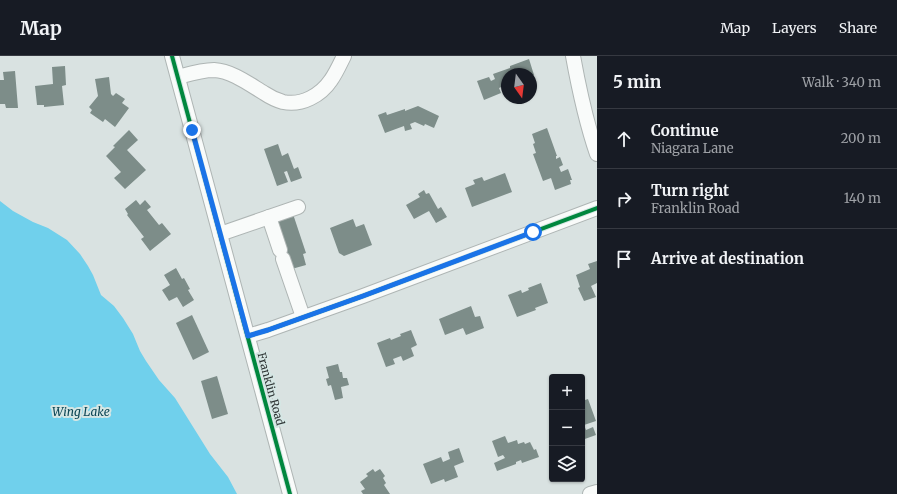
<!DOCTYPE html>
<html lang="en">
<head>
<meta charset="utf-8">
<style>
  :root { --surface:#171b24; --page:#20242c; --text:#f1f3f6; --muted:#9ea1a6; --line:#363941 }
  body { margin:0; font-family:Merriweather,serif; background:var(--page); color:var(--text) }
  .controls { position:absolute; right:12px; bottom:12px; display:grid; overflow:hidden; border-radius:4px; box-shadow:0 1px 3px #0004 }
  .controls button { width:36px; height:36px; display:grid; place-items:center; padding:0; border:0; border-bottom:1px solid var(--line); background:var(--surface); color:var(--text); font:20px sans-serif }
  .compass { position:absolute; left:501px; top:12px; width:36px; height:36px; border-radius:50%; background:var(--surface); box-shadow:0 1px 3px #0004; rotate:166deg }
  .stop { position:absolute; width:12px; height:12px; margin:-9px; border:3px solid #1a73e8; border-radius:50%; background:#fff }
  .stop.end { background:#1a73e8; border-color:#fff; box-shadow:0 1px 4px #0008 }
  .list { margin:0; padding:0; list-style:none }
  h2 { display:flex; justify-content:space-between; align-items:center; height:52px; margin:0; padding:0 16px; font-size:17px }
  h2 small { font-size:13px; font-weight:400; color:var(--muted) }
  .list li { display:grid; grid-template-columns:26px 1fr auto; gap:12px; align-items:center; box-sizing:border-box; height:60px; padding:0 16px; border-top:1px solid var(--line) }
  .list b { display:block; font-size:15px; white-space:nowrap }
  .list p { margin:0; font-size:13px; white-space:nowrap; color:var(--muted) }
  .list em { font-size:13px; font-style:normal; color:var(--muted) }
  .icon { flex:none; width:22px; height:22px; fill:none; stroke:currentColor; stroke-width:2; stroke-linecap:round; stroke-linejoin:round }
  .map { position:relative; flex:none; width:597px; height:438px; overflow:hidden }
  header { display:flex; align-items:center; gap:24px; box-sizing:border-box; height:56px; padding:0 20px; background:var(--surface); border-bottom:1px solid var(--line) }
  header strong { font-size:19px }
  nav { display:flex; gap:22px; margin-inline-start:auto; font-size:14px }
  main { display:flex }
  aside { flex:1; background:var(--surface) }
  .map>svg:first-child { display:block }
  .water { fill:#70d0ec }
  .building { fill:#7d8d89 }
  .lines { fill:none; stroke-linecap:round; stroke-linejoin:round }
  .minor-casing { stroke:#aeb5b4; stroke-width:16 }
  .minor { stroke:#f9fbfa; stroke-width:14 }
  .cycleway-casing { stroke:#d5e6e4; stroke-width:6 }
  .cycleway { stroke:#00873e; stroke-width:4 }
  .route { stroke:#1a73e8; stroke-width:5 }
  .labels { text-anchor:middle; stroke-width:4; stroke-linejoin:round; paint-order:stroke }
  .street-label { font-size:11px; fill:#2d3333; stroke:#d5e6e4 }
  .water-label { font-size:12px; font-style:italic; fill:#0c4656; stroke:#d5e6e4 }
</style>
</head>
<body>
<header>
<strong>Map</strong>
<nav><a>Map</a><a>Layers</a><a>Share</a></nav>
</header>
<main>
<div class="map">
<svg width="597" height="438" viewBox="0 0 597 438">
  <rect width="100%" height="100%" fill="#d9e2e1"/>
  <!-- water -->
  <polygon class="water" points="0,145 13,155 33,166 48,172 67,184 80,198 88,210 93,219 101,239 114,250 123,262 133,278 140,295 146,305 159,324 175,342 210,398 228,421 237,438 0,438"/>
  <!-- building -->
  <g class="building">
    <polygon points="529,3 534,19 531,20 531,18 507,18 507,32 506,29 499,32 501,37 484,44 477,25 489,21 491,25 495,23 493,18 510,12 510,10"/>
    <polygon points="65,10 66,29 62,30 64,49 44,51 44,49 37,49 35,30 53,28 52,11"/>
    <polygon points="15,15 18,52 6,52 5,48 0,48 0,24 4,24 3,16"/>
    <polygon points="109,21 111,38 113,40 116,37 125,43 122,47 129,52 115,71 105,63 103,66 90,57 92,54 89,51 98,40 95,23"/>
    <polygon points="418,50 439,60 434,72 425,68 424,70 415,66 410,68 412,73 405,75 404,70 385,77 378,59 386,56 387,59 405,53 405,55"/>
    <polygon points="547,72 557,100 556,100 556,103 560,101 563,109 559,111 561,116 568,113 572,124 570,124 571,128 555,134 551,122 543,125 533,98 536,97 533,88 535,87 532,78"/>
    <polygon points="129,74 138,84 127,94 146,114 125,133 114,122 121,116 106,100 115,91 113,90"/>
    <polygon points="278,88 282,100 288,97 294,113 298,111 302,122 291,126 287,115 284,116 288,126 277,130 264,93"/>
    <polygon points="505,117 512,136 472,151 465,132 475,128 473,124 482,121 484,125"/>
    <polygon points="424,134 426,138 429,137 438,153 441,151 447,161 436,167 429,155 414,163 406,149 420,141 418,138"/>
    <polygon points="136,144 140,149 145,144 151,151 147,154 159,169 162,167 171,178 150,195 141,183 144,181 127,159 128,158 125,153"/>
    <polygon points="293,158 306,197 303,198 306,209 288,214 278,204 275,195 277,166 282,164 282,162"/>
    <polygon points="353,163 356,171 364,168 372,189 344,200 339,197 330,172"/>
    <polygon points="597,205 597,227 591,230 596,241 584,245 578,232 580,231 576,219 590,213 588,208"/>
    <polygon points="176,212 182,223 184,222 190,233 188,234 194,244 183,251 177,241 169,245 162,234 170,229 164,219"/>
    <polygon points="541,227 548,247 535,252 536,254 517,261 508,239 521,234 522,237 529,234 528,232"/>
    <polygon points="471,250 475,261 480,260 484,272 466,279 463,272 445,279 439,263"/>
    <polygon points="192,259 209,296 193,304 176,267"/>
    <polygon points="411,274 417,289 411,292 414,300 403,305 401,300 393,303 395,308 386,311 377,287 390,282 391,284 401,280 400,278"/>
    <polygon points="338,308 340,316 342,316 343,322 347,322 349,329 341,331 343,342 335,344 331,329 328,330 326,323 329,322 326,311"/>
    <polygon points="217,320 228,358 212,363 201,325"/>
    <polygon points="588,343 596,365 584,369 586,374 593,371 596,379 582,384 582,345"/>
    <polygon points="505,380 508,387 517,384 518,388 524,386 525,388 530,386 534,394 536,393 539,401 522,407 521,404 516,406 516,408 497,415 494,407 505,402 503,399 498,401 492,385"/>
    <polygon points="459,392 464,406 454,410 458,421 445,426 444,423 431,428 423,408 441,401 443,406 450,403 448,396"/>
    <polygon points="373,413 375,416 380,413 385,420 383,422 386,427 384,429 390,438 363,438 361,435 365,433 360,426 368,420 366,418"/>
  </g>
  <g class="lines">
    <defs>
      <g id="minor">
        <polyline points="172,0 290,438"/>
        <path d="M573,0C579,33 586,66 597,98"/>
        <path d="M178,21C189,18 202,14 214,14C232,15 249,28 264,37C270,41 276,44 283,46C302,50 321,39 331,24C336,17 340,8 344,0"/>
        <polyline points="269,161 280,194"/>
        <polyline points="220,178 298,151"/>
        <polyline points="283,203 303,261"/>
        <polyline points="248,280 268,274 363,240 597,152"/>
        <polyline points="590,438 597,436"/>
      </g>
    </defs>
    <!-- minor casing -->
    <use href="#minor" class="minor-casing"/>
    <!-- minor -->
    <use href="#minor" class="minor"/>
    <defs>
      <g id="cycleway">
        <polyline points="172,0 290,438"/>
        <polyline points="248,280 268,274 363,240 597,152"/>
      </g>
    </defs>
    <!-- cycleway casing -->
    <use href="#cycleway" class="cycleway-casing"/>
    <!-- cycleway -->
    <use href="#cycleway" class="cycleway"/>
  </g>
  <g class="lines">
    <!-- route -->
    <polyline class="route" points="192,74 248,280 268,274 363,240 533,176"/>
  </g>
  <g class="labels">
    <!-- street labels -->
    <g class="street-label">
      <text transform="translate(271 333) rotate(75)" y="4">Franklin Road</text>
    </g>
    <!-- water labels -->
    <g class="water-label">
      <text x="81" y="360">Wing Lake</text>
    </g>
  </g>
</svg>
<div class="controls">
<button>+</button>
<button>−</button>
<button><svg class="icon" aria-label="layers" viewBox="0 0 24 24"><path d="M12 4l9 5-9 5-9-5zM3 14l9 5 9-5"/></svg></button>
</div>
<svg class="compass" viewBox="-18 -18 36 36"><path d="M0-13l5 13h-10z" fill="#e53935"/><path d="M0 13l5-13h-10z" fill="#9ea1a6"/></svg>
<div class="stop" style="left:533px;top:176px"></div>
<div class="stop end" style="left:192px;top:74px"></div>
</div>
<aside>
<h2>5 min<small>Walk · 340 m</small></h2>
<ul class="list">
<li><svg class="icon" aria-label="ahead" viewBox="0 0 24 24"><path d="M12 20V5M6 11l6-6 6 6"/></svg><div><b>Continue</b><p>Niagara Lane</p></div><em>200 m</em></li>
<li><svg class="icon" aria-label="right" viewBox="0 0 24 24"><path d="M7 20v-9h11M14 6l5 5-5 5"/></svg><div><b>Turn right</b><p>Franklin Road</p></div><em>140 m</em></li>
<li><svg class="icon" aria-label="arrive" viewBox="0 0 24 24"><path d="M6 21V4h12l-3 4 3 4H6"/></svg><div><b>Arrive at destination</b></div></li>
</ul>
</aside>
</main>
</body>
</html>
